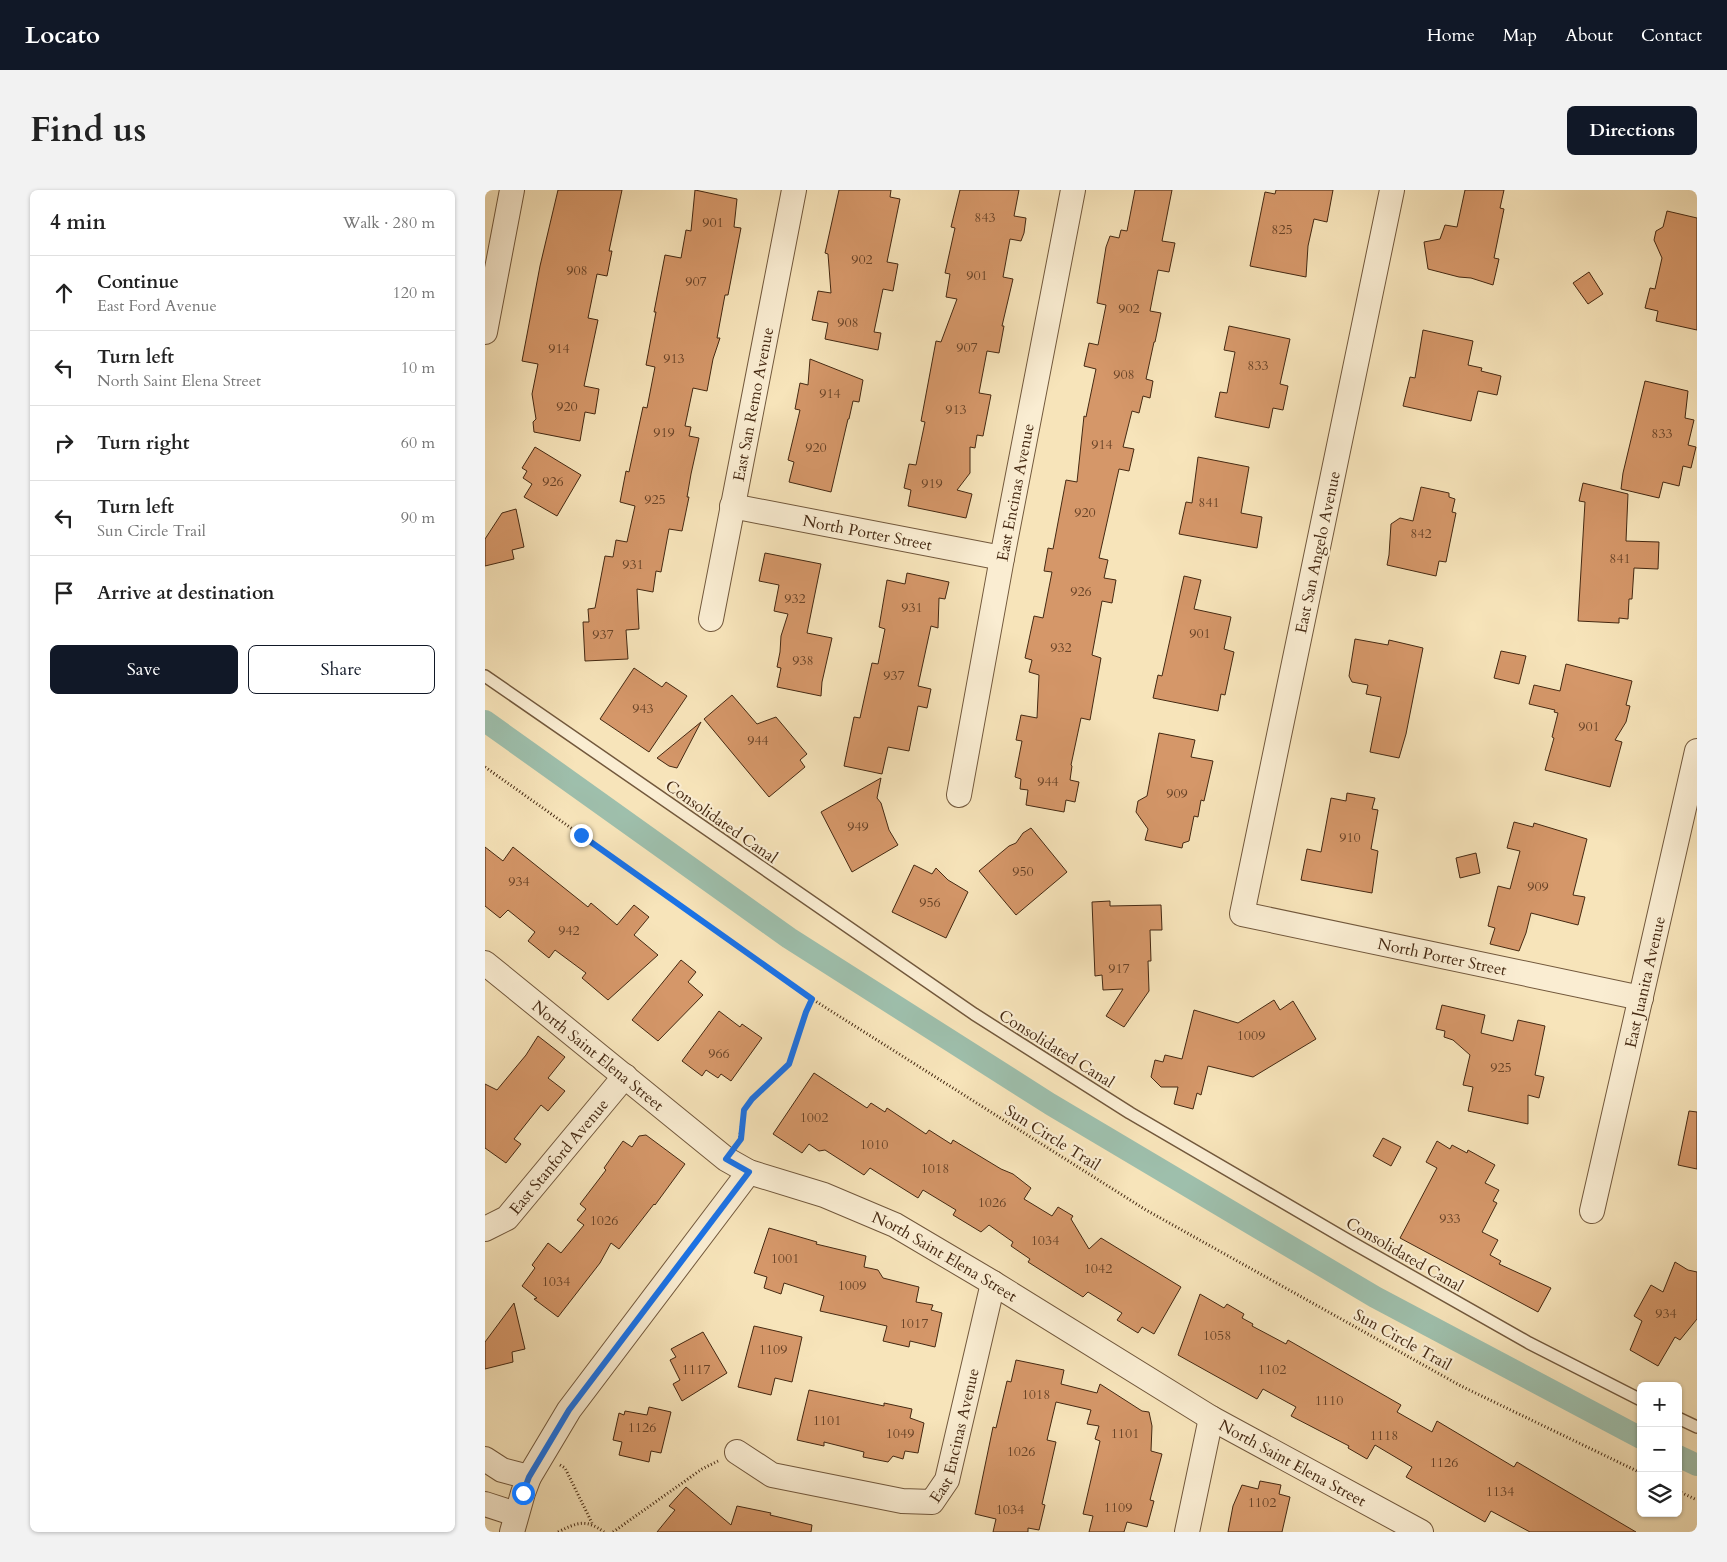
<!DOCTYPE html>
<html lang="en">
<head>
<meta charset="utf-8">
<style>
  :root { --surface:#fff; --page:#f2f2f2; --text:#222; --muted:#767676; --line:#e0e0e0; --accent:#111827 }
  body { margin:0; font-family:Cardo,serif; background:var(--page); color:var(--text) }
  .controls { position:absolute; right:15px; bottom:15px; display:grid; overflow:hidden; border-radius:8px; box-shadow:0 1px 4px #0004 }
  .controls button { width:45px; height:45px; display:grid; place-items:center; padding:0; border:0; border-bottom:1px solid var(--line); background:var(--surface); color:var(--text); font:25px sans-serif }
  .stop { position:absolute; width:15px; height:15px; margin:-11px; border:4px solid #1a73e8; border-radius:50%; background:#fff }
  .stop.end { background:#1a73e8; border-color:#fff; box-shadow:0 1px 5px #0008 }
  .list { margin:0; padding:0; list-style:none }
  h2 { display:flex; justify-content:space-between; align-items:center; height:65px; margin:0; padding:0 20px; font-size:21px }
  h2 small { font-size:16px; font-weight:400; color:var(--muted) }
  .list li { display:grid; grid-template-columns:32px 1fr auto; gap:15px; align-items:center; box-sizing:border-box; height:75px; padding:0 20px; border-top:1px solid var(--line) }
  .list b { display:block; font-size:19px; white-space:nowrap }
  .list p { margin:0; font-size:16px; white-space:nowrap; color:var(--muted) }
  .list em { font-size:16px; font-style:normal; color:var(--muted) }
  .actions { display:flex; gap:10px; padding:15px 20px }
  .actions a { flex:1; padding:11px 0; border:1px solid var(--accent); border-radius:8px; text-align:center; font-size:18px; color:var(--accent) }
  .actions .main { background:var(--accent); color:#fff }
  .icon { flex:none; width:28px; height:28px; fill:none; stroke:currentColor; stroke-width:2; stroke-linecap:round; stroke-linejoin:round }
  .map { position:relative; flex:none; width:1212px; height:1342px; overflow:hidden; border-radius:8px }
  header { display:flex; align-items:center; gap:30px; box-sizing:border-box; height:70px; padding:0 25px; background:var(--accent); color:#fff }
  header strong { font-size:24px }
  nav { display:flex; gap:28px; margin-inline-start:auto; font-size:18px }
  .intro { display:flex; align-items:center; justify-content:space-between; box-sizing:border-box; height:120px; padding:0 30px }
  h1 { margin:0; font-size:35px }
  .button { padding:12px 22px; border-radius:8px; background:var(--accent); color:#fff; font-size:18px; font-weight:700 }
  main { display:flex; gap:30px; padding:0 30px }
  aside { flex:1; background:var(--surface); border-radius:8px; box-shadow:0 1px 4px #0004 }
  .map>svg:first-child { display:block }
  .lines { fill:none; stroke-linecap:round; stroke-linejoin:round }
  .canal { stroke:#9ebfac; stroke-width:22 }
  .building { fill:#d59769; stroke:#452912 }
  .lane-casing { stroke:#72583c; stroke-width:14 }
  .street-casing { stroke:#72583c; stroke-width:26 }
  .path { stroke:#452912; stroke-width:3; stroke-dasharray:1 2.5; stroke-linecap:butt }
  .lane { stroke:#faedd2; stroke-width:11 }
  .street { stroke:#faedd2; stroke-width:24 }
  .route { stroke:#1a73e8; stroke-width:6 }
  .labels { text-anchor:middle; stroke-width:4.5; stroke-linejoin:round; paint-order:stroke }
  .number-label { font-size:14px; fill:#694428 }
  .street-label { font-size:16px; fill:#452912; stroke:#faedd2 }
</style>
</head>
<body>
<header>
<strong>Locato</strong>
<nav><a>Home</a><a>Map</a><a>About</a><a>Contact</a></nav>
</header>
<div class="intro"><h1>Find us</h1><a class="button">Directions</a></div>
<main>
<aside>
<h2>4 min<small>Walk · 280 m</small></h2>
<ul class="list">
<li><svg class="icon" aria-label="ahead" viewBox="0 0 24 24"><path d="M12 20V5M6 11l6-6 6 6"/></svg><div><b>Continue</b><p>East Ford Avenue</p></div><em>120 m</em></li>
<li><svg class="icon" aria-label="left" viewBox="0 0 24 24"><path d="M17 20v-9H6M10 6l-5 5 5 5"/></svg><div><b>Turn left</b><p>North Saint Elena Street</p></div><em>10 m</em></li>
<li><svg class="icon" aria-label="right" viewBox="0 0 24 24"><path d="M7 20v-9h11M14 6l5 5-5 5"/></svg><div><b>Turn right</b></div><em>60 m</em></li>
<li><svg class="icon" aria-label="left" viewBox="0 0 24 24"><path d="M17 20v-9H6M10 6l-5 5 5 5"/></svg><div><b>Turn left</b><p>Sun Circle Trail</p></div><em>90 m</em></li>
<li><svg class="icon" aria-label="arrive" viewBox="0 0 24 24"><path d="M6 21V4h12l-3 4 3 4H6"/></svg><div><b>Arrive at destination</b></div></li>
</ul>
<div class="actions"><a class="main">Save</a><a>Share</a></div>
</aside>
<div class="map">
<svg width="1212" height="1342" viewBox="0 0 1212 1342">
  <rect width="100%" height="100%" fill="#f7e4ba"/>
  <filter id="stains"><feTurbulence type="fractalNoise" baseFrequency=".004" numOctaves="4"/><feColorMatrix values="0 0 0 0 .2 0 0 0 0 .09 0 0 0 0 .02 0 0 0 .5 -.17"/></filter>
  <radialGradient id="worn" r=".72"><stop offset=".6" stop-color="#630" stop-opacity="0"/><stop offset="1" stop-color="#630" stop-opacity=".3"/></radialGradient>
  <g class="lines">
    <!-- canal -->
    <g class="canal">
      <polyline points="0,531 304,748 565,914 890,1107 1156,1248"/>
      <polyline points="1193,1266 1212,1275"/>
    </g>
  </g>
  <!-- building -->
  <g class="building">
    <polygon points="73,0 137,0 124,61 127,61 122,86 112,84 103,128 113,130 99,196 114,199 110,224 100,222 95,251 49,242 48,232 51,229 47,204 53,174 37,171 55,76"/>
    <polygon points="210,0 252,9 249,37 256,38 243,105 240,105 232,148 235,148 228,169 222,201 208,198 200,236 206,237 204,246 214,248 206,284 202,307 204,307 197,341 184,339 176,382 171,381 168,402 152,399 154,439 141,440 143,469 100,471 98,432 104,432 103,419 110,418 120,366 128,367 131,350 142,352 150,316 135,312 141,281 144,282 158,217 162,218 170,177 161,175 171,122 169,122 180,65 196,68 201,40 206,41"/>
    <polygon points="354,0 406,0 405,7 415,9 402,72 413,74 408,101 398,99 389,142 396,143 393,160 340,149 343,133 327,130 333,101 346,103 343,64 340,63"/>
    <polygon points="475,0 534,0 529,26 541,28 539,43 536,51 525,49 518,87 528,89 517,136 519,136 514,163 502,161 494,203 506,205 498,246 492,245 490,258 485,257 485,283 472,300 487,304 481,328 423,316 426,300 419,298 424,274 431,275 440,232 436,231 451,151 456,152 472,109 461,107 465,84 460,83 470,38 466,37"/>
    <polygon points="650,0 687,0 677,51 690,53 684,82 673,80 665,121 676,123 670,152 669,152 661,189 668,191 665,208 658,206 654,223 647,221 638,257 649,259 644,281 634,279 614,368 623,370 619,388 631,390 627,413 617,411 607,465 616,468 605,530 596,528 586,575 587,576 585,590 594,592 590,612 581,610 579,622 541,615 543,600 535,599 536,589 530,587 537,551 531,550 536,525 552,528 554,485 544,482 547,470 540,468 549,426 558,428 567,382 559,381 563,358 568,359 581,290 592,292 599,226 601,227 611,179 599,176 604,153 613,155 621,115 612,113 621,57 625,46 634,48 636,40 642,41"/>
    <polygon points="791,0 848,0 842,32 829,29 823,56 821,87 765,76 780,2 790,4"/>
    <polygon points="980,0 1019,0 1015,18 1019,19 1009,68 1014,69 1008,95 986,88 974,87 943,79 939,52 955,49 960,35 972,37"/>
    <polygon points="1182,21 1212,28 1212,140 1171,131 1173,121 1160,118 1165,98 1170,99 1177,68 1169,50 1171,41 1178,37"/>
    <polygon points="1104,82 1118,104 1103,114 1088,93"/>
    <polygon points="744,136 805,149 795,194 803,196 798,220 788,218 784,238 730,227 735,202 742,203 750,162 739,160"/>
    <polygon points="938,140 988,151 983,175 997,178 996,181 1016,186 1012,205 993,201 986,231 918,216 925,187 930,188"/>
    <polygon points="325,169 378,190 374,212 368,211 364,229 363,229 346,302 304,292 309,272 303,270 315,220 310,219 315,193 323,195"/>
    <polygon points="1160,191 1203,201 1200,228 1209,230 1203,255 1211,257 1206,278 1198,276 1194,296 1178,292 1174,308 1136,299 1138,283"/>
    <polygon points="50,257 96,285 72,326 39,307 47,294 38,288 42,281 37,278"/>
    <polygon points="713,267 764,277 756,323 777,327 772,358 694,344 701,312 707,313"/>
    <polygon points="1098,293 1143,304 1141,351 1174,352 1173,379 1149,378 1147,409 1144,409 1143,429 1134,428 1134,433 1093,431 1100,312 1094,311"/>
    <polygon points="936,297 964,303 964,307 970,309 967,322 971,323 961,372 954,371 951,386 902,375 904,365 906,334 915,328 928,331"/>
    <polygon points="31,319 39,357 27,360 29,369 0,376 0,349 17,323"/>
    <polygon points="280,363 336,374 322,443 347,448 337,492 336,506 292,497 296,478 292,477 295,462 296,446 303,424 289,421 294,395 274,391"/>
    <polygon points="422,383 464,392 460,409 454,408 453,438 446,436 433,496 446,499 442,518 433,516 424,561 403,557 397,584 359,576 369,527 375,528 387,473 393,474 400,439 394,437 402,390 420,394"/>
    <polygon points="699,386 716,390 709,419 746,427 739,459 749,462 740,505 736,504 733,521 668,508 673,485 677,486"/>
    <polygon points="870,449 903,455 904,450 938,458 921,544 914,568 885,562 896,507 881,504 883,495 867,492 864,486"/>
    <polygon points="1016,461 1041,466 1034,494 1009,488"/>
    <polygon points="1081,474 1147,491 1141,515 1145,516 1141,532 1130,550 1137,552 1125,597 1060,580 1069,548 1067,547 1073,523 1069,522 1070,520 1044,514 1049,495 1075,501"/>
    <polygon points="149,478 177,497 181,492 202,506 164,562 115,529"/>
    <polygon points="247,505 272,534 291,527 322,564 315,570 320,577 284,607 219,529"/>
    <polygon points="216,532 192,578 184,576 172,568"/>
    <polygon points="674,543 710,550 706,567 728,571 719,611 716,610 713,627 709,626 704,651 698,653 697,658 660,650 663,639 651,622 653,611 662,606"/>
    <polygon points="396,588 392,608 396,613 404,640 413,655 367,682 336,622"/>
    <polygon points="862,603 890,608 887,619 893,620 886,659 893,661 887,703 816,690 822,659 836,662 846,608 861,611"/>
    <polygon points="1029,632 1048,637 1049,633 1102,649 1088,705 1100,707 1093,735 1046,723 1041,743 1034,761 1005,754 1010,738 1003,736 1013,696 1025,699 1035,661 1022,658"/>
    <polygon points="546,638 582,682 531,725 494,681 524,656 531,653 538,643"/>
    <polygon points="0,657 18,671 28,657 103,717 106,713 132,735 149,715 164,727 149,745 173,765 123,810 97,788 101,783 70,760 64,768 43,751 50,742 23,720 15,728 0,716"/>
    <polygon points="991,663 995,683 975,688 971,668"/>
    <polygon points="429,675 447,684 451,678 463,690 483,702 461,748 407,722"/>
    <polygon points="625,711 625,716 676,715 677,740 665,740 666,771 663,771 664,801 639,837 621,826 638,799 618,800 617,785 610,786 607,712"/>
    <polygon points="196,770 211,782 203,792 218,805 173,851 147,830"/>
    <polygon points="789,810 795,820 808,811 831,849 768,887 723,876 716,905 712,903 708,919 689,914 693,897 676,897 666,887 670,870 678,872 680,865 697,869 709,820 753,833"/>
    <polygon points="957,815 1000,825 996,843 1028,851 1033,830 1060,836 1050,885 1059,887 1054,908 1043,905 1043,934 983,921 988,897 978,895 985,865 968,850 959,847 960,841 951,839"/>
    <polygon points="234,821 255,837 257,834 277,848 246,891 236,884 233,888 221,880 217,886 197,871"/>
    <polygon points="53,846 80,867 63,888 80,901 63,921 56,915 29,949 36,954 21,973 0,958 0,894 12,900 41,865"/>
    <polygon points="329,883 382,918 386,913 400,922 402,918 441,944 444,940 466,954 468,950 516,979 528,984 546,998 539,1009 567,1026 573,1017 588,1026 586,1029 604,1059 616,1048 696,1097 669,1144 657,1137 653,1143 632,1130 637,1123 603,1102 598,1107 543,1072 545,1069 526,1056 528,1052 504,1035 496,1042 468,1025 471,1020 438,1000 433,1008 385,978 379,985 340,960 334,961 324,954 317,963 288,944"/>
    <polygon points="1204,921 1212,922 1212,979 1193,975"/>
    <polygon points="161,945 200,974 170,1015 169,1014 134,1059 126,1053 115,1073 73,1127 49,1109 52,1108 37,1096 50,1078 47,1075 63,1053 76,1063 99,1035 92,1030 101,1019 95,1014 121,980 119,978 138,951 147,957 154,946"/>
    <polygon points="898,948 916,957 906,976 888,966"/>
    <polygon points="952,951 965,959 967,955 982,963 983,960 1010,975 1000,993 1014,1000 1008,1011 1012,1013 997,1042 1013,1050 1005,1065 1016,1071 1014,1074 1066,1098 1053,1122 915,1048 952,978 941,972"/>
    <polygon points="284,1038 332,1052 331,1054 381,1066 379,1077 393,1080 398,1088 434,1097 431,1112 448,1115 446,1120 457,1123 450,1157 425,1151 424,1157 398,1151 402,1136 335,1121 339,1106 299,1093 296,1104 279,1098 282,1087 269,1083"/>
    <polygon points="1190,1072 1203,1080 1212,1082 1212,1129 1195,1150 1190,1147 1173,1176 1145,1160 1157,1131 1149,1126 1166,1095 1178,1102"/>
    <polygon points="715,1104 739,1118 742,1114 759,1124 757,1128 768,1134 767,1136 801,1154 803,1150 916,1215 912,1222 947,1242 952,1231 1029,1277 1032,1272 1151,1342 1045,1342 1006,1321 1000,1332 921,1287 927,1277 890,1255 882,1269 863,1258 864,1256 806,1226 811,1217 778,1199 772,1209 693,1165"/>
    <polygon points="29,1113 40,1159 27,1162 28,1172 0,1179 0,1152"/>
    <polygon points="269,1136 317,1147 307,1192 290,1188 286,1205 253,1197"/>
    <polygon points="218,1142 242,1183 197,1211 188,1194 195,1190 185,1170 191,1167 186,1159"/>
    <polygon points="531,1170 579,1180 576,1194 612,1203 615,1194 657,1221 664,1222 667,1236 666,1261 677,1264 665,1310 669,1311 662,1337 642,1332 639,1342 604,1342 608,1326 598,1324 615,1251 610,1249 614,1236 602,1234 606,1220 571,1212 562,1250 571,1252 557,1314 560,1315 554,1340 543,1338 543,1342 508,1342 511,1329 490,1324 508,1237 511,1238 522,1191 526,1192"/>
    <polygon points="324,1200 399,1216 399,1213 427,1219 425,1228 439,1233 433,1263 420,1261 418,1269 408,1266 403,1272 378,1267 379,1262 339,1252 339,1256 312,1250"/>
    <polygon points="164,1217 186,1222 176,1263 166,1261 164,1272 134,1265 137,1252 128,1250 134,1223 139,1225 140,1221 162,1225"/>
    <polygon points="775,1291 796,1295 794,1304 805,1307 797,1342 743,1342 748,1316 757,1295 773,1299"/>
    <polygon points="201,1297 246,1335 252,1316 286,1323 285,1325 327,1335 326,1342 172,1342 190,1320 184,1316"/>
  </g>
  <g class="lines">
    <defs>
      <g id="lane">
        <polyline points="0,486 489,824 645,923 866,1052 1044,1153 1156,1210"/>
        <polyline points="1193,1228 1212,1237"/>
      </g>
      <g id="street">
        <path id="s1" d="M907,0L757,724L1156,808"/>
        <polyline points="0,142 27,0"/>
        <path id="s2" d="M247,316L517,368"/>
        <path id="s3" d="M226,429L309,0"/>
        <path id="s4" d="M474,605L517,368L588,0"/>
        <path id="s5" d="M0,773L241,969L264,982L339,1005L410,1035L508,1093L726,1228L936,1342"/>
        <path id="s6" d="M1107,1021L1212,561"/>
        <path id="s7" d="M0,1039L22,1028L140,886"/>
        <path id="s8" d="M252,1262L287,1285L417,1311L447,1312L462,1290L508,1093"/>
        <polyline points="0,1269 17,1280 44,1287"/>
        <polyline points="0,1314 31,1324"/>
        <polyline points="27,1342 38,1303 44,1287 84,1220 264,982"/>
        <polyline points="702,1342 726,1228"/>
      </g>
    </defs>
    <!-- lane casing -->
    <use href="#lane" class="lane-casing"/>
    <!-- street casing -->
    <use href="#street" class="street-casing"/>
    <!-- path -->
    <g class="path">
      <polyline points="0,577 327,809 661,1020 976,1196 1156,1283"/>
      <polyline points="254,951 259,920 267,909 304,874 321,822 327,809"/>
      <polyline points="75,1275 80,1278 107,1333"/>
      <polyline points="1193,1301 1212,1310"/>
      <path d="M73,1342C93,1332 101,1329 119,1342"/>
      <polyline points="128,1342 217,1279 233,1271"/>
    </g>
    <!-- lane -->
    <use href="#lane" class="lane"/>
    <!-- street -->
    <use href="#street" class="street"/>
  </g>
  <g class="lines">
    <!-- route -->
    <polyline class="route" points="38,1303 44,1287 84,1220 264,982 241,969 256,949 259,920 267,909 304,874 321,822 327,809 96,645"/>
  </g>
  <g class="labels">
    <!-- number labels -->
    <g class="number-label">
      <text x="500" y="32">843</text>
      <text x="228" y="37">901</text>
      <text x="797" y="44">825</text>
      <text x="377" y="74">902</text>
      <text x="92" y="85">908</text>
      <text x="492" y="90">901</text>
      <text x="211" y="96">907</text>
      <text x="644" y="123">902</text>
      <text x="363" y="137">908</text>
      <text x="482" y="162">907</text>
      <text x="74" y="163">914</text>
      <text x="189" y="173">913</text>
      <text x="773" y="180">833</text>
      <text x="639" y="189">908</text>
      <text x="345" y="208">914</text>
      <text x="82" y="221">920</text>
      <text x="471" y="224">913</text>
      <text x="179" y="247">919</text>
      <text x="1177" y="248">833</text>
      <text x="617" y="259">914</text>
      <text x="331" y="262">920</text>
      <text x="68" y="296">926</text>
      <text x="447" y="298">919</text>
      <text x="170" y="314">925</text>
      <text x="724" y="317">841</text>
      <text x="600" y="327">920</text>
      <text x="936" y="348">842</text>
      <text x="1135" y="373">841</text>
      <text x="148" y="379">931</text>
      <text x="596" y="406">926</text>
      <text x="310" y="413">932</text>
      <text x="427" y="422">931</text>
      <text x="715" y="448">901</text>
      <text x="118" y="449">937</text>
      <text x="576" y="462">932</text>
      <text x="318" y="475">938</text>
      <text x="409" y="490">937</text>
      <text x="158" y="523">943</text>
      <text x="1104" y="541">901</text>
      <text x="273" y="555">944</text>
      <text x="563" y="596">944</text>
      <text x="692" y="608">909</text>
      <text x="373" y="641">949</text>
      <text x="865" y="652">910</text>
      <text x="538" y="686">950</text>
      <text x="34" y="696">934</text>
      <text x="1053" y="701">909</text>
      <text x="445" y="717">956</text>
      <text x="84" y="745">942</text>
      <text x="634" y="783">917</text>
      <text x="766" y="850">1009</text>
      <text x="234" y="868">966</text>
      <text x="1016" y="882">925</text>
      <text x="329" y="932">1002</text>
      <text x="389" y="959">1010</text>
      <text x="450" y="983">1018</text>
      <text x="507" y="1017">1026</text>
      <text x="965" y="1033">933</text>
      <text x="119" y="1035">1026</text>
      <text x="560" y="1055">1034</text>
      <text x="300" y="1073">1001</text>
      <text x="613" y="1083">1042</text>
      <text x="71" y="1096">1034</text>
      <text x="367" y="1100">1009</text>
      <text x="1181" y="1128">934</text>
      <text x="429" y="1138">1017</text>
      <text x="732" y="1150">1058</text>
      <text x="288" y="1164">1109</text>
      <text x="211" y="1184">1117</text>
      <text x="787" y="1184">1102</text>
      <text x="551" y="1209">1018</text>
      <text x="844" y="1215">1110</text>
      <text x="342" y="1235">1101</text>
      <text x="157" y="1242">1126</text>
      <text x="415" y="1248">1049</text>
      <text x="640" y="1248">1101</text>
      <text x="899" y="1250">1118</text>
      <text x="536" y="1266">1026</text>
      <text x="959" y="1277">1126</text>
      <text x="1015" y="1306">1134</text>
      <text x="777" y="1317">1102</text>
      <text x="633" y="1322">1109</text>
      <text x="525" y="1324">1034</text>
    </g>
    <!-- street labels -->
    <g class="street-label">
      <text dy="6" stroke="none"><textPath href="#s3" startOffset="219">East San Remo Avenue</textPath></text>
      <text dy="6" stroke="none"><textPath href="#s4" startOffset="308">East Encinas Avenue</textPath></text>
      <text dy="6" stroke="none"><textPath href="#s2" startOffset="138">North Porter Street</textPath></text>
      <text transform="translate(832 362) rotate(-78)" y="6">East San Angelo Avenue</text>
      <text transform="translate(237 631) rotate(35)" y="6">Consolidated Canal</text>
      <text dy="6" stroke="none"><textPath href="#s1" startOffset="944">North Porter Street</textPath></text>
      <text dy="6" stroke="none"><textPath href="#s6" startOffset="235">East Juanita Avenue</textPath></text>
      <text transform="translate(572 858) rotate(32)" y="6">Consolidated Canal</text>
      <text dy="6" stroke="none"><textPath href="#s5" startOffset="146">North Saint Elena Street</textPath></text>
      <text transform="translate(568 947) rotate(32)" y="6">Sun Circle Trail</text>
      <text dy="6" stroke="none"><textPath href="#s7" startOffset="105">East Stanford Avenue</textPath></text>
      <text transform="translate(920 1064) rotate(30)" y="6">Consolidated Canal</text>
      <text dy="6" stroke="none"><textPath href="#s5" startOffset="551">North Saint Elena Street</textPath></text>
      <text transform="translate(918 1149) rotate(29)" y="6">Sun Circle Trail</text>
      <text dy="6" stroke="none"><textPath href="#s8" startOffset="276">East Encinas Avenue</textPath></text>
      <text dy="6" stroke="none"><textPath href="#s5" startOffset="956">North Saint Elena Street</textPath></text>
    </g>
  </g>
  <rect width="100%" height="100%" filter="url(#stains)"/>
  <rect width="100%" height="100%" fill="url(#worn)"/>
</svg>
<div class="controls">
<button>+</button>
<button>−</button>
<button><svg class="icon" aria-label="layers" viewBox="0 0 24 24"><path d="M12 4l9 5-9 5-9-5zM3 14l9 5 9-5"/></svg></button>
</div>
<div class="stop" style="left:38px;top:1303px"></div>
<div class="stop end" style="left:96px;top:645px"></div>
</div>
</main>
</body>
</html>
